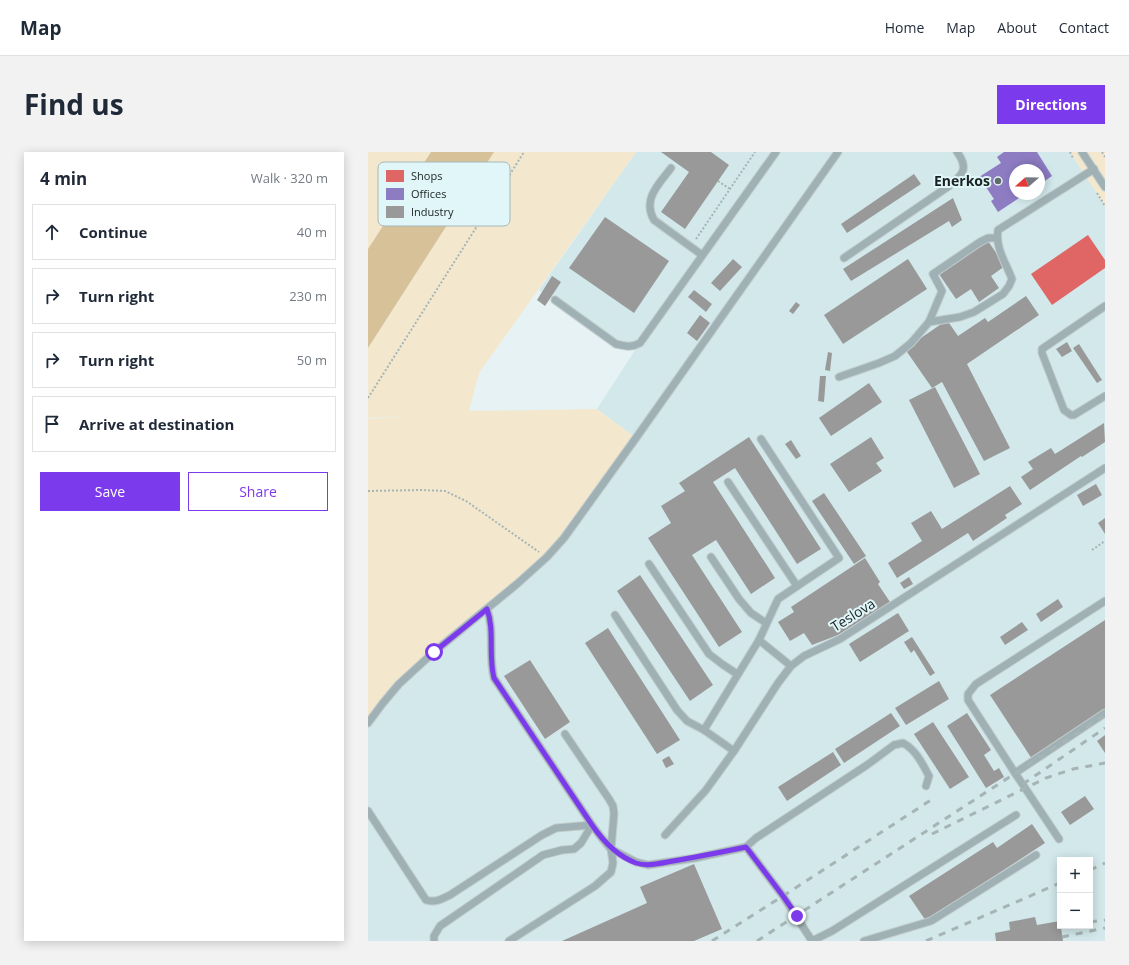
<!DOCTYPE html>
<html lang="en">
<head>
<meta charset="utf-8">
<style>
  :root { --surface:#fff; --page:#f2f2f3; --text:#1f2937; --muted:#747a83; --line:#e0e1e3; --accent:#7c3aed }
  body { margin:0; font-family:"Open Sans",sans-serif; background:var(--page); color:var(--text) }
  .controls { position:absolute; right:12px; bottom:12px; display:grid; overflow:hidden; border-radius:0px; box-shadow:0 2px 10px #0003 }
  .controls button { width:36px; height:36px; display:grid; place-items:center; padding:0; border:0; border-bottom:1px solid var(--line); background:var(--surface); color:var(--text); font:20px sans-serif }
  .compass { position:absolute; left:641px; top:12px; width:36px; height:36px; border-radius:50%; background:var(--surface); box-shadow:0 2px 10px #0003; rotate:250deg }
  .stop { position:absolute; width:12px; height:12px; margin:-9px; border:3px solid #7c3aed; border-radius:50%; background:#fff }
  .stop.end { background:#7c3aed; border-color:#fff; box-shadow:0 1px 4px #0008 }
  .list { margin:0; padding:0; list-style:none }
  h2 { display:flex; justify-content:space-between; align-items:center; height:52px; margin:0; padding:0 16px; font-size:17px }
  h2 small { font-size:13px; font-weight:400; color:var(--muted) }
  .list li { display:grid; grid-template-columns:26px 1fr auto; gap:12px; align-items:center; box-sizing:border-box; height:56px; margin:0 8px 8px; padding:0 8px; border:1px solid var(--line); border-radius:0px }
  .list b { display:block; font-size:15px; white-space:nowrap }
  .list em { font-size:13px; font-style:normal; color:var(--muted) }
  .actions { display:flex; gap:8px; padding:12px 16px }
  .actions a { flex:1; padding:9px 0; border:1px solid var(--accent); border-radius:0px; text-align:center; font-size:14px; color:var(--accent) }
  .actions .main { background:var(--accent); color:#fff }
  .icon { flex:none; width:22px; height:22px; fill:none; stroke:currentColor; stroke-width:2; stroke-linecap:round; stroke-linejoin:round }
  .map { position:relative; flex:none; width:737px; height:789px; overflow:hidden; border-radius:0px }
  header { display:flex; align-items:center; gap:24px; box-sizing:border-box; height:56px; padding:0 20px; background:var(--surface); border-bottom:1px solid var(--line) }
  header strong { font-size:19px }
  nav { display:flex; gap:22px; margin-inline-start:auto; font-size:14px }
  .intro { display:flex; align-items:center; justify-content:space-between; box-sizing:border-box; height:96px; padding:0 24px }
  h1 { margin:0; font-size:28px }
  .button { padding:10px 18px; border-radius:0px; background:var(--accent); color:#fff; font-size:14px; font-weight:700 }
  main { display:flex; gap:24px; padding:0 24px }
  aside { flex:1; background:var(--surface); border-radius:0px; box-shadow:0 2px 10px #0003 }
  .map>svg:first-child { display:block }
  .built { fill:#d2e8ea; fill-rule:evenodd }
  .green { fill:#f3e8ce }
  .water { fill:#d7c199 }
  .shops { fill:#e06666 }
  .offices { fill:#8e7cc3 }
  .industry { fill:#999 }
  .lines { fill:none; stroke-linecap:round; stroke-linejoin:round }
  .service-casing { stroke:#c2cccd; stroke-width:9 }
  .path { stroke:#a5b5b6; stroke-width:2; stroke-dasharray:2 2; stroke-linecap:butt }
  .service { stroke:#9fb1b4; stroke-width:7 }
  .rail { stroke:#a6b4b5; stroke-width:3; stroke-dasharray:7 7; stroke-linecap:butt }
  .route { stroke:#7c3aed; stroke-width:5 }
  .poi-dot { fill:#616a6b; stroke:#e1f6f8; stroke-width:1.5 }
  .labels { text-anchor:middle; stroke-width:4; stroke-linejoin:round; paint-order:stroke }
  .poi-label { font-size:14px; font-weight:bold; fill:#1a2122; stroke:#e1f6f8; text-anchor:end }
  .street-label { font-size:14px; fill:#1a2122; stroke:#e1f6f8 }
  .key { fill:#e1f6f8; stroke:#a5b6b8; stroke-width:1 }
  .key-label { font-size:11px; fill:#1a2122 }
</style>
</head>
<body>
<header>
<strong>Map</strong>
<nav><a>Home</a><a>Map</a><a>About</a><a>Contact</a></nav>
</header>
<div class="intro"><h1>Find us</h1><a class="button">Directions</a></div>
<main>
<aside>
<h2>4 min<small>Walk · 320 m</small></h2>
<ul class="list">
<li><svg class="icon" aria-label="ahead" viewBox="0 0 24 24"><path d="M12 20V5M6 11l6-6 6 6"/></svg><div><b>Continue</b></div><em>40 m</em></li>
<li><svg class="icon" aria-label="right" viewBox="0 0 24 24"><path d="M7 20v-9h11M14 6l5 5-5 5"/></svg><div><b>Turn right</b></div><em>230 m</em></li>
<li><svg class="icon" aria-label="right" viewBox="0 0 24 24"><path d="M7 20v-9h11M14 6l5 5-5 5"/></svg><div><b>Turn right</b></div><em>50 m</em></li>
<li><svg class="icon" aria-label="arrive" viewBox="0 0 24 24"><path d="M6 21V4h12l-3 4 3 4H6"/></svg><div><b>Arrive at destination</b></div></li>
</ul>
<div class="actions"><a class="main">Save</a><a>Share</a></div>
</aside>
<div class="map">
<svg width="737" height="789" viewBox="0 0 737 789">
  <rect width="100%" height="100%" fill="#e6f2f3"/>
  <!-- built -->
  <path class="built" d="M268,0H702L737,54V789H0V571L15,551L268,286L229,257L271,192H248L171,138ZM647,18H671V42H647ZM692,708H722V774H692Z"/>
  <!-- green -->
  <g class="green">
    <polygon points="0,0 63,0 0,97"/>
    <polygon points="126,0 268,0 111,221 101,259 229,257 268,286 196,386 31,532 0,571 0,267 36,264 0,266 0,196"/>
    <polygon points="702,0 737,0 737,54"/>
  </g>
  <!-- water -->
  <polygon class="water" points="63,0 126,0 0,196 0,97"/>
  <!-- shops -->
  <polygon class="shops" points="720,83 737,108 737,116 684,153 663,122"/>
  <!-- offices -->
  <polygon class="offices" points="636,0 669,0 684,24 671,33 671,18 647,18 647,42 657,42 630,60 623,49 626,47 611,25 633,11 629,5"/>
  <!-- industry -->
  <g class="industry">
    <polygon points="293,0 343,0 361,13 317,77 293,60 321,20"/>
    <polygon points="546,22 553,32 479,81 473,72"/>
    <polygon points="585,46 594,68 584,75 581,69 483,129 475,117"/>
    <polygon points="237,65 301,109 266,161 201,116"/>
    <polygon points="620,89 637,114 623,124 631,136 611,150 603,137 588,147 571,122"/>
    <polygon points="365,107 374,115 352,139 343,131"/>
    <polygon points="540,107 559,137 475,192 456,163"/>
    <polygon points="184,124 193,130 177,154 169,148"/>
    <polygon points="326,138 344,152 338,160 320,145"/>
    <polygon points="658,144 671,163 599,212 642,296 616,309 574,230 564,236 537,197 579,168 590,184 617,166 620,170"/>
    <polygon points="428,150 432,153 425,162 421,159"/>
    <polygon points="332,163 342,171 329,189 319,181"/>
    <polygon points="699,190 704,199 694,205 688,197"/>
    <polygon points="711,192 734,228 729,231 705,196"/>
    <polygon points="460,200 464,201 462,219 457,218"/>
    <polygon points="452,224 458,224 456,250 450,249"/>
    <polygon points="501,231 514,250 463,284 451,266"/>
    <polygon points="567,235 612,322 586,336 541,248"/>
    <polygon points="736,271 737,290 714,305 713,304 662,338 653,325 665,317 660,310 683,296 687,302"/>
    <polygon points="381,285 453,397 429,412 367,316 345,330 407,426 383,442 348,388 324,403 374,480 351,495 280,386 303,371 293,354 317,339 311,331"/>
    <polygon points="503,285 516,306 508,311 514,319 481,340 462,312"/>
    <polygon points="423,288 433,304 428,307 417,292"/>
    <polygon points="728,332 734,343 715,354 709,343"/>
    <polygon points="642,334 654,352 637,363 639,366 605,389 600,381 529,426 520,411 554,389 543,371 563,359 574,377"/>
    <polygon points="456,341 498,404 486,412 444,349"/>
    <polygon points="737,366 737,382 730,371"/>
    <polygon points="497,406 512,430 510,432 522,450 470,483 444,493 436,481 422,489 410,470 426,460 423,455"/>
    <polygon points="272,423 345,533 322,549 249,439"/>
    <polygon points="541,425 545,432 536,437 532,431"/>
    <polygon points="690,447 695,455 673,470 668,462"/>
    <polygon points="530,461 541,479 492,510 481,492"/>
    <polygon points="737,468 737,559 664,607 622,543"/>
    <polygon points="654,470 660,478 637,493 632,485"/>
    <polygon points="240,476 312,588 289,602 217,491"/>
    <polygon points="544,485 567,521 562,524 546,498 543,501 536,490"/>
    <polygon points="162,508 202,570 177,587 136,524"/>
    <polygon points="571,529 581,547 538,573 527,556"/>
    <polygon points="523,561 532,574 476,611 467,597"/>
    <polygon points="599,561 623,598 616,603 626,619 631,616 636,625 618,636 579,574"/>
    <polygon points="565,570 601,625 582,637 546,582"/>
    <polygon points="737,583 737,601 729,589"/>
    <polygon points="465,600 473,613 419,649 410,635"/>
    <polygon points="301,604 306,612 298,616 294,608"/>
    <polygon points="717,644 726,657 702,673 693,660"/>
    <polygon points="664,672 677,691 558,769 541,744 625,690 629,696"/>
    <polygon points="326,712 354,777 326,789 194,789 279,751 272,735"/>
    <polygon points="667,765 669,773 692,769 695,789 628,789 627,781 642,778 641,770"/>
  </g>
  <g class="lines">
    <defs>
      <g id="service">
        <polyline points="714,0 737,35"/>
        <path d="M303,16C291,32 274,47 286,68L334,103"/>
        <path d="M476,106L581,34C595,23 601,16 589,0"/>
        <path d="M187,148L248,192C257,194 263,196 272,191L408,0"/>
        <polyline points="737,154 674,197 674,201 696,258 703,263 706,263 737,244"/>
        <path d="M561,170L592,165L606,160L635,142L641,134L644,127C638,111 627,96 630,78L726,17"/>
        <polyline points="471,225 511,211 527,204 543,191 561,170 574,139 565,122 612,90 620,86 629,86"/>
        <polyline points="393,287 471,406 410,447 391,488 423,514"/>
        <polyline points="360,330 429,434"/>
        <polyline points="343,405 371,447 383,461 398,471"/>
        <polyline points="281,412 341,502 354,512 369,522"/>
        <polyline points="737,449 608,532 600,542 600,548 647,621 737,561"/>
        <polyline points="247,463 309,558 319,569 336,578 391,488"/>
        <polyline points="0,571 15,551 31,532 66,500 149,432 179,405 196,386 268,286 470,0"/>
        <polyline points="336,578 366,599"/>
        <polyline points="647,621 691,687"/>
        <path d="M0,659L58,748C67,751 74,747 82,743L174,683L188,676L224,673L233,685L243,697L268,710L280,713L327,706L378,695L388,686L499,613L526,593L535,591C548,598 554,611 561,624L558,634"/>
        <polyline points="297,683 338,638 366,599 410,531 423,514 436,504 472,487 737,316"/>
        <polyline points="378,695 415,744 444,789"/>
        <path d="M66,789V784L72,774L175,703L194,698L206,697L213,691L224,673L126,526C120,503 127,479 119,457"/>
        <polyline points="141,789 227,734 243,720 245,711 243,697 246,662 245,654 241,647 197,582"/>
        <polyline points="444,789 464,779 648,663"/>
        <polyline points="496,789 563,769 668,703"/>
      </g>
    </defs>
    <!-- service casing -->
    <use href="#service" class="service-casing"/>
    <!-- path -->
    <g class="path">
      <polyline points="702,0 705,6"/>
      <polyline points="734,0 737,5"/>
      <polyline points="350,29 362,37"/>
      <polyline points="729,41 737,54"/>
      <polyline points="328,87 387,0"/>
      <polyline points="0,246 156,0"/>
      <polyline points="0,339 53,338 77,339 98,349 171,400"/>
      <polyline points="724,398 737,389"/>
    </g>
    <!-- service -->
    <use href="#service" class="service"/>
    <!-- rail -->
    <g class="rail">
      <polyline points="655,632 737,576"/>
      <polyline points="564,682 678,626 705,617 737,611"/>
      <polyline points="722,718 737,711"/>
      <polyline points="722,770 737,768"/>
      <polyline points="692,775 700,774"/>
      <polyline points="694,785 737,776"/>
      <polyline points="344,789 415,744 563,648"/>
      <polyline points="389,789 737,563"/>
      <polyline points="558,789 692,731"/>
    </g>
  </g>
  <g class="lines">
    <!-- route -->
    <path class="route" d="M66,500L119,457C127,479 120,503 126,526L224,673C235,689 249,704 268,711C280,715 293,711 305,709C329,705 354,700 378,695L415,744L429,764"/>
  </g>
  <!-- markers -->
  <circle class="poi-dot" cx="630" cy="29" r="4"/>
  <g class="labels">
    <!-- poi labels -->
    <g class="poi-label">
      <text x="622" y="34">Enerkos</text>
    </g>
    <!-- street labels -->
    <g class="street-label">
      <text transform="translate(485 463) rotate(-32)" y="5">Teslova</text>
    </g>
  </g>
  <!-- legend -->
  <rect x="10" y="10" width="132" height="64" rx="6" class="key"/>
  <rect x="18" y="18" width="18" height="12" fill="#e06666"/>
  <rect x="18" y="36" width="18" height="12" fill="#8e7cc3"/>
  <rect x="18" y="54" width="18" height="12" fill="#999"/>
  <g class="key-label">
    <text x="43" y="28">Shops</text>
    <text x="43" y="46">Offices</text>
    <text x="43" y="64">Industry</text>
  </g>
</svg>
<div class="controls">
<button>+</button>
<button>−</button>
</div>
<svg class="compass" viewBox="-18 -18 36 36"><path d="M0-13l5 13h-10z" fill="#e53935"/><path d="M0 13l5-13h-10z" fill="#747a83"/></svg>
<div class="stop" style="left:66px;top:500px"></div>
<div class="stop end" style="left:429px;top:764px"></div>
</div>
</main>
</body>
</html>
